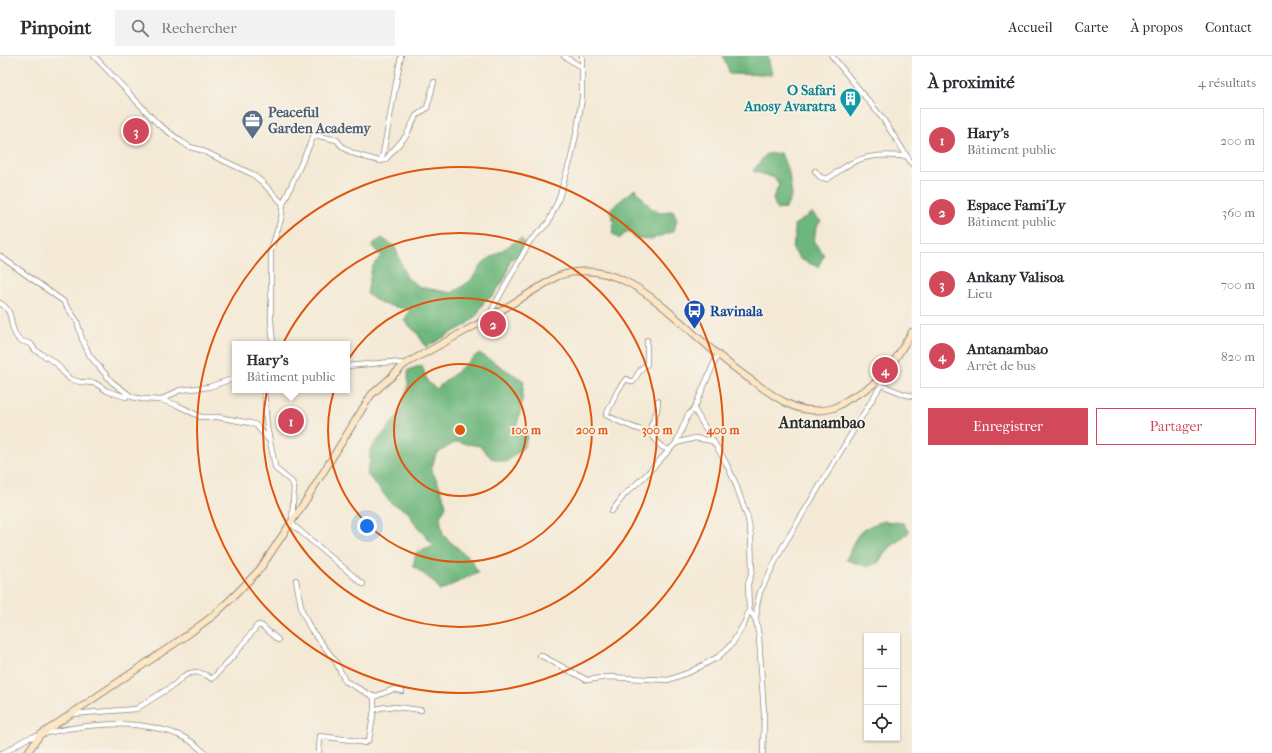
<!DOCTYPE html>
<html lang="fr">
<head>
<meta charset="utf-8">
<style>
  :root { --surface:#fff; --page:#f2f2f3; --text:#2b2b33; --muted:#7c7c81; --line:#e1e1e2; --accent:#d1495b }
  body { margin:0; font-family:"IM FELL French Canon",serif; background:var(--page); color:var(--text) }
  .controls { position:absolute; right:12px; bottom:12px; display:grid; overflow:hidden; border-radius:0px; box-shadow:0 1px 3px #0004 }
  .controls button { width:36px; height:36px; display:grid; place-items:center; padding:0; border:0; border-bottom:1px solid var(--line); background:var(--surface); color:var(--text); font:20px sans-serif }
  .you { position:absolute; left:367px; top:470px; width:14px; height:14px; margin:-10px; border:3px solid #fff; border-radius:50%; background:#1a73e8; box-shadow:0 0 0 6px #1a73e833 }
  .badge { display:grid; place-items:center; width:26px; height:26px; border-radius:50%; background:var(--accent); color:#fff; font-size:13px; font-weight:700 }
  .pin { position:absolute; translate:-50% -50%; border:2px solid #fff; box-shadow:0 1px 4px #0006 }
  .popup { position:absolute; left:232px; top:285px; width:118px; height:52px; box-sizing:border-box; display:grid; place-content:center; border-radius:0px; background:var(--surface); filter:drop-shadow(0 1px 3px #0005); font-size:13px; white-space:nowrap; color:var(--muted) }
  .popup b { font-size:15px; color:var(--text) }
  .popup::after { content:''; position:absolute; left:50%; top:100%; margin-left:-8px; border:8px solid transparent; border-top-color:var(--surface) }
  .list { margin:0; padding:0; list-style:none }
  h2 { display:flex; justify-content:space-between; align-items:center; height:52px; margin:0; padding:0 16px; font-size:17px }
  h2 small { font-size:13px; font-weight:400; color:var(--muted) }
  .list li { display:grid; grid-template-columns:26px 1fr auto; gap:12px; align-items:center; box-sizing:border-box; height:64px; margin:0 8px 8px; padding:0 8px; border:1px solid var(--line); border-radius:0px }
  .list b { display:block; font-size:15px; white-space:nowrap }
  .list p { margin:0; font-size:13px; white-space:nowrap; color:var(--muted) }
  .list em { font-size:13px; font-style:normal; color:var(--muted) }
  .actions { display:flex; gap:8px; padding:12px 16px }
  .actions a { flex:1; padding:9px 0; border:1px solid var(--accent); border-radius:0px; text-align:center; font-size:14px; color:var(--accent) }
  .actions .main { background:var(--accent); color:#fff }
  .icon { flex:none; width:22px; height:22px; fill:none; stroke:currentColor; stroke-width:2; stroke-linecap:round; stroke-linejoin:round }
  .map { position:relative; flex:none; width:912px; height:697px; overflow:hidden }
  header { display:flex; align-items:center; gap:24px; box-sizing:border-box; height:56px; padding:0 20px; background:var(--surface); border-bottom:1px solid var(--line) }
  header strong { font-size:19px }
  nav { display:flex; gap:22px; margin-inline-start:auto; font-size:14px }
  .search { width:280px; height:36px; background:var(--page); display:flex; align-items:center; gap:10px; box-sizing:border-box; padding:0 14px; border-radius:0px; color:var(--muted); font-size:15px }
  main { display:flex }
  aside { flex:1; background:var(--surface) }
  .map>svg:first-child { display:block }
  .forest { fill:#6db67c; stroke:#4c7054 }
  .lines { fill:none; stroke-linecap:round; stroke-linejoin:round }
  .minor-casing { stroke:#908a80; stroke-width:6 }
  .secondary-casing { stroke:#908a80; stroke-width:8 }
  .minor { stroke:#fff; stroke-width:4.5 }
  .secondary { stroke:#fce6c4; stroke-width:6 }
  .ring { fill:none; stroke:#df570e; stroke-width:2 }
  .labels { text-anchor:middle; stroke-width:3.5; stroke-linejoin:round; paint-order:stroke }
  .culture-label { font-size:14px; font-weight:bold; fill:#0d838f; stroke:#f7f3e8; text-anchor:end }
  .service-label { font-size:14px; font-weight:bold; fill:#4e5e75; stroke:#f7f3e8; text-anchor:start }
  .transit-label { font-size:14px; font-weight:bold; fill:#164399; stroke:#f7f3e8; text-anchor:start }
  .quarter-label { font-size:16px; font-weight:bold; fill:#2b2b2b; stroke:#f7f3e8 }
  .centre { fill:#df570e; stroke:#f7f3e8; stroke-width:2 }
  .ring-label { font-size:12px; text-anchor:middle; font-weight:bold; fill:#df570e; stroke:#f7f3e8; stroke-width:3.5; stroke-linejoin:round; paint-order:stroke }
</style>
</head>
<body>
<header>
<strong>Pinpoint</strong>
<div class="search"><svg class="icon" aria-label="search" viewBox="0 0 24 24"><circle cx="10" cy="10" r="6"/><path d="M15 15l6 6"/></svg>Rechercher</div>
<nav><a>Accueil</a><a>Carte</a><a>À propos</a><a>Contact</a></nav>
</header>
<main>
<div class="map">
<svg width="912" height="697" viewBox="0 0 912 697">
  <rect width="100%" height="100%" fill="#f7f3e8"/>
  <filter id="ink" filterUnits="userSpaceOnUse"><feTurbulence type="fractalNoise" baseFrequency=".025" numOctaves="2"/><feDisplacementMap in="SourceGraphic" scale="8" xChannelSelector="R" yChannelSelector="G"/><feConvolveMatrix kernelMatrix="1 2 1 2 8 2 1 2 1" color-interpolation-filters="sRGB"/></filter>
  <filter id="wash" filterUnits="userSpaceOnUse"><feTurbulence type="fractalNoise" baseFrequency=".012" numOctaves="4" result="noise"/><feDisplacementMap in="SourceGraphic" scale="16" xChannelSelector="R" yChannelSelector="G"/><feGaussianBlur stdDeviation="0.9" result="paint"/><feColorMatrix in="noise" values="0 0 0 0 0 0 0 0 0 0 0 0 0 0 0 0 0 1.4 0 .05"/><feComposite in="paint" operator="in"/></filter>
  <g filter="url(#wash)">
    <rect width="100%" height="100%" fill="#f4e9d5"/>
    <!-- forest -->
    <g class="forest">
      <polygon points="723,0 768,0 772,19 730,18"/>
      <polygon points="781,97 789,117 792,139 786,152 777,154 773,143 779,129 775,122 753,115 766,98"/>
      <polygon points="635,133 651,152 660,157 673,154 677,163 674,175 652,183 635,182 628,175 619,183 612,177 614,167 610,153"/>
      <polygon points="812,157 821,165 816,172 814,186 824,199 818,211 800,203 792,192 795,182 794,169"/>
      <polygon points="382,182 395,191 406,221 420,231 452,237 470,225 484,206 521,182 525,188 521,198 510,204 506,221 492,241 485,244 477,259 468,268 426,291 417,277 404,265 410,254 382,248 367,238 372,211 381,200 371,189"/>
      <polygon points="479,297 524,325 521,353 516,372 528,379 524,391 506,406 491,402 480,390 456,386 436,398 431,414 437,424 444,442 446,450 440,461 443,479 471,504 478,516 440,535 434,526 413,510 416,497 434,490 416,469 408,456 391,447 367,418 370,405 370,393 398,360 408,332 408,314 422,309 427,325 436,333"/>
      <path d="M885,465L903,467L909,476L885,496L879,506L868,511L846,504C858,478 856,473 885,465Z"/>
    </g>
  </g>
  <g filter="url(#ink)">
    <g class="lines">
      <defs>
        <g id="minor">
          <polyline points="94,0 158,68 182,86 190,91 201,94 252,118 262,126 283,148"/>
          <polyline points="564,0 581,11"/>
          <polyline points="832,0 883,63 912,108"/>
          <polyline points="380,105 383,98 401,0"/>
          <path d="M815,115L820,121L827,123C836,118 844,110 854,106C870,98 889,99 906,100"/>
          <polyline points="0,200 63,245 77,265 82,283 90,300 112,326 132,341 142,343 161,344 180,334 209,331 235,322"/>
          <path d="M0,247C10,253 10,259 12,269C13,274 16,280 19,284L31,288L35,294L56,307L63,316L70,323L80,326L95,327L107,335L126,341"/>
          <polyline points="488,261 530,185 548,167 558,145 571,102 577,74 582,42 582,0"/>
          <path d="M647,284V308L641,313L633,326L626,323L618,334L606,359C614,363 622,367 630,370C636,373 645,374 651,378C659,385 657,391 669,394"/>
          <path d="M273,288L271,265V194L281,163L283,148L314,79L337,84C345,98 366,101 380,105L385,104L406,80L416,60L427,52L434,26"/>
          <polyline points="718,298 694,353 725,405 735,426 748,463 751,481 752,515 748,528 749,554 756,564"/>
          <polyline points="347,310 391,306 405,308"/>
          <polyline points="881,329 904,338 912,340"/>
          <polyline points="264,334 267,371 275,410 276,413 292,426 294,430 292,466 294,470 363,528"/>
          <polyline points="161,344 177,349 201,361 218,361 250,367 256,369 268,383"/>
          <polyline points="648,377 657,355 658,345"/>
          <polyline points="676,387 695,382 713,385"/>
          <polyline points="612,455 625,438 644,421 676,387 688,359 694,353"/>
          <polyline points="296,524 302,555 310,572 336,606 345,625 374,641"/>
          <polyline points="540,599 587,624 608,621 668,624 690,616 718,601 732,588 745,566 749,554"/>
          <polyline points="374,654 374,641 394,633 402,635"/>
          <polyline points="72,658 136,653 174,629 184,620 190,617 197,616 206,619 212,623 235,598 258,569 262,570 278,584"/>
          <path d="M2,697C13,694 19,685 29,682C75,668 140,660 185,682C192,685 199,692 205,697"/>
          <path d="M319,697L320,680L351,684L365,687L369,684L374,654C390,647 405,653 421,654"/>
          <polyline points="763,697 764,658 759,581 756,564 757,549 760,536 782,492 881,329 881,323"/>
        </g>
        <path id="secondary" d="M27,697L40,679L183,582L214,559L234,540L260,513L308,441L371,339L389,323L405,308L487,263L556,221C610,199 655,243 693,277C714,296 737,315 761,331C776,341 792,353 810,354C817,355 827,354 834,352C838,350 843,347 847,344C858,338 870,332 880,323C890,315 904,288 912,276"/>
      </defs>
      <!-- minor casing -->
      <use href="#minor" class="minor-casing"/>
      <!-- secondary casing -->
      <use href="#secondary" class="secondary-casing"/>
      <!-- minor -->
      <use href="#minor" class="minor"/>
      <!-- secondary -->
      <use href="#secondary" class="secondary"/>
    </g>
  </g>
  <!-- distance rings -->
  <g class="ring">
    <circle cx="460" cy="374" r="66"/>
    <circle cx="460" cy="374" r="132"/>
    <circle cx="460" cy="374" r="197"/>
    <circle cx="460" cy="374" r="263"/>
  </g>
  <!-- icons -->
  <defs>
    <symbol id="building-pin" viewBox="-11 -11 22 30"><path d="M0 17L-7.5 6A9.5 9.5 0 1 1 7.5 6Z" fill="#0f9aa8" stroke="#f7f3e8"/><path d="M-4-6H4V6H1V3H-1V6H-4ZM-2.5-4.3h1.7v1.8h-1.7ZM.8-4.3h1.7v1.8H.8ZM-2.5-1h1.7V.8h-1.7ZM.8-1h1.7V.8H.8Z" fill="#fff"/></symbol>
    <symbol id="office-pin" viewBox="-11 -11 22 30"><path d="M0 17L-7.5 6A9.5 9.5 0 1 1 7.5 6Z" fill="#5c6f8a" stroke="#f7f3e8"/><path d="M-6-3h4V-5.5h4V-3h4V5H-6ZM-1-4.5V-3h2v-1.5ZM-6 0V1H6V0Z" fill="#fff"/></symbol>
    <symbol id="bus-pin" viewBox="-11 -11 22 30"><path d="M0 17L-7.5 6A9.5 9.5 0 1 1 7.5 6Z" fill="#1a4fb4" stroke="#f7f3e8"/><path d="M-5-6H5V4H4V6H2V4H-2V6H-4V4H-5ZM-3.5-4V0h7V-4ZM-3.5 1.2v1.5H-2V1.2ZM2 1.2v1.5H3.5V1.2Z" fill="#fff"/></symbol>
  </defs>
  <g fill-rule="evenodd">
    <use href="#building-pin" x="838" y="30" width="25" height="34"/>
    <use href="#office-pin" x="240" y="52" width="25" height="34"/>
    <use href="#bus-pin" x="682" y="242" width="25" height="34"/>
  </g>
  <g class="labels">
    <!-- culture labels -->
    <g class="culture-label">
      <text x="836" y="39">O Safari<tspan x="836" dy="16">Anosy Avaratra</tspan></text>
    </g>
    <!-- service labels -->
    <g class="service-label">
      <text x="268" y="61">Peaceful<tspan x="268" dy="16">Garden Academy</tspan></text>
    </g>
    <!-- transit labels -->
    <g class="transit-label">
      <text x="710" y="260">Ravinala</text>
    </g>
    <!-- quarter labels -->
    <g class="quarter-label">
      <text x="822" y="372">Antanambao</text>
    </g>
  </g>
  <circle cx="460" cy="374" r="6" class="centre"/>
  <g class="ring-label">
    <text x="526" y="378">100 m</text>
    <text x="592" y="378">200 m</text>
    <text x="657" y="378">300 m</text>
    <text x="723" y="378">400 m</text>
  </g>
</svg>
<div class="controls">
<button>+</button>
<button>−</button>
<button><svg class="icon" aria-label="locate" viewBox="0 0 24 24"><circle cx="12" cy="12" r="6"/><path d="M12 2v4M12 18v4M2 12h4M18 12h4"/></svg></button>
</div>
<div class="you"></div>
<div class="pin badge" style="left:291px;top:365px">1</div>
<div class="popup"><b>Hary's</b>Bâtiment public</div>
<div class="pin badge" style="left:493px;top:268px">2</div>
<div class="pin badge" style="left:136px;top:75px">3</div>
<div class="pin badge" style="left:885px;top:314px">4</div>
</div>
<aside>
<h2>À proximité<small>4 résultats</small></h2>
<ul class="list">
<li><span class="badge">1</span><div><b>Hary's</b><p>Bâtiment public</p></div><em>200 m</em></li>
<li><span class="badge">2</span><div><b>Espace Fami'Ly</b><p>Bâtiment public</p></div><em>360 m</em></li>
<li><span class="badge">3</span><div><b>Ankany Valisoa</b><p>Lieu</p></div><em>700 m</em></li>
<li><span class="badge">4</span><div><b>Antanambao</b><p>Arrêt de bus</p></div><em>820 m</em></li>
</ul>
<div class="actions"><a class="main">Enregistrer</a><a>Partager</a></div>
</aside>
</main>
</body>
</html>
